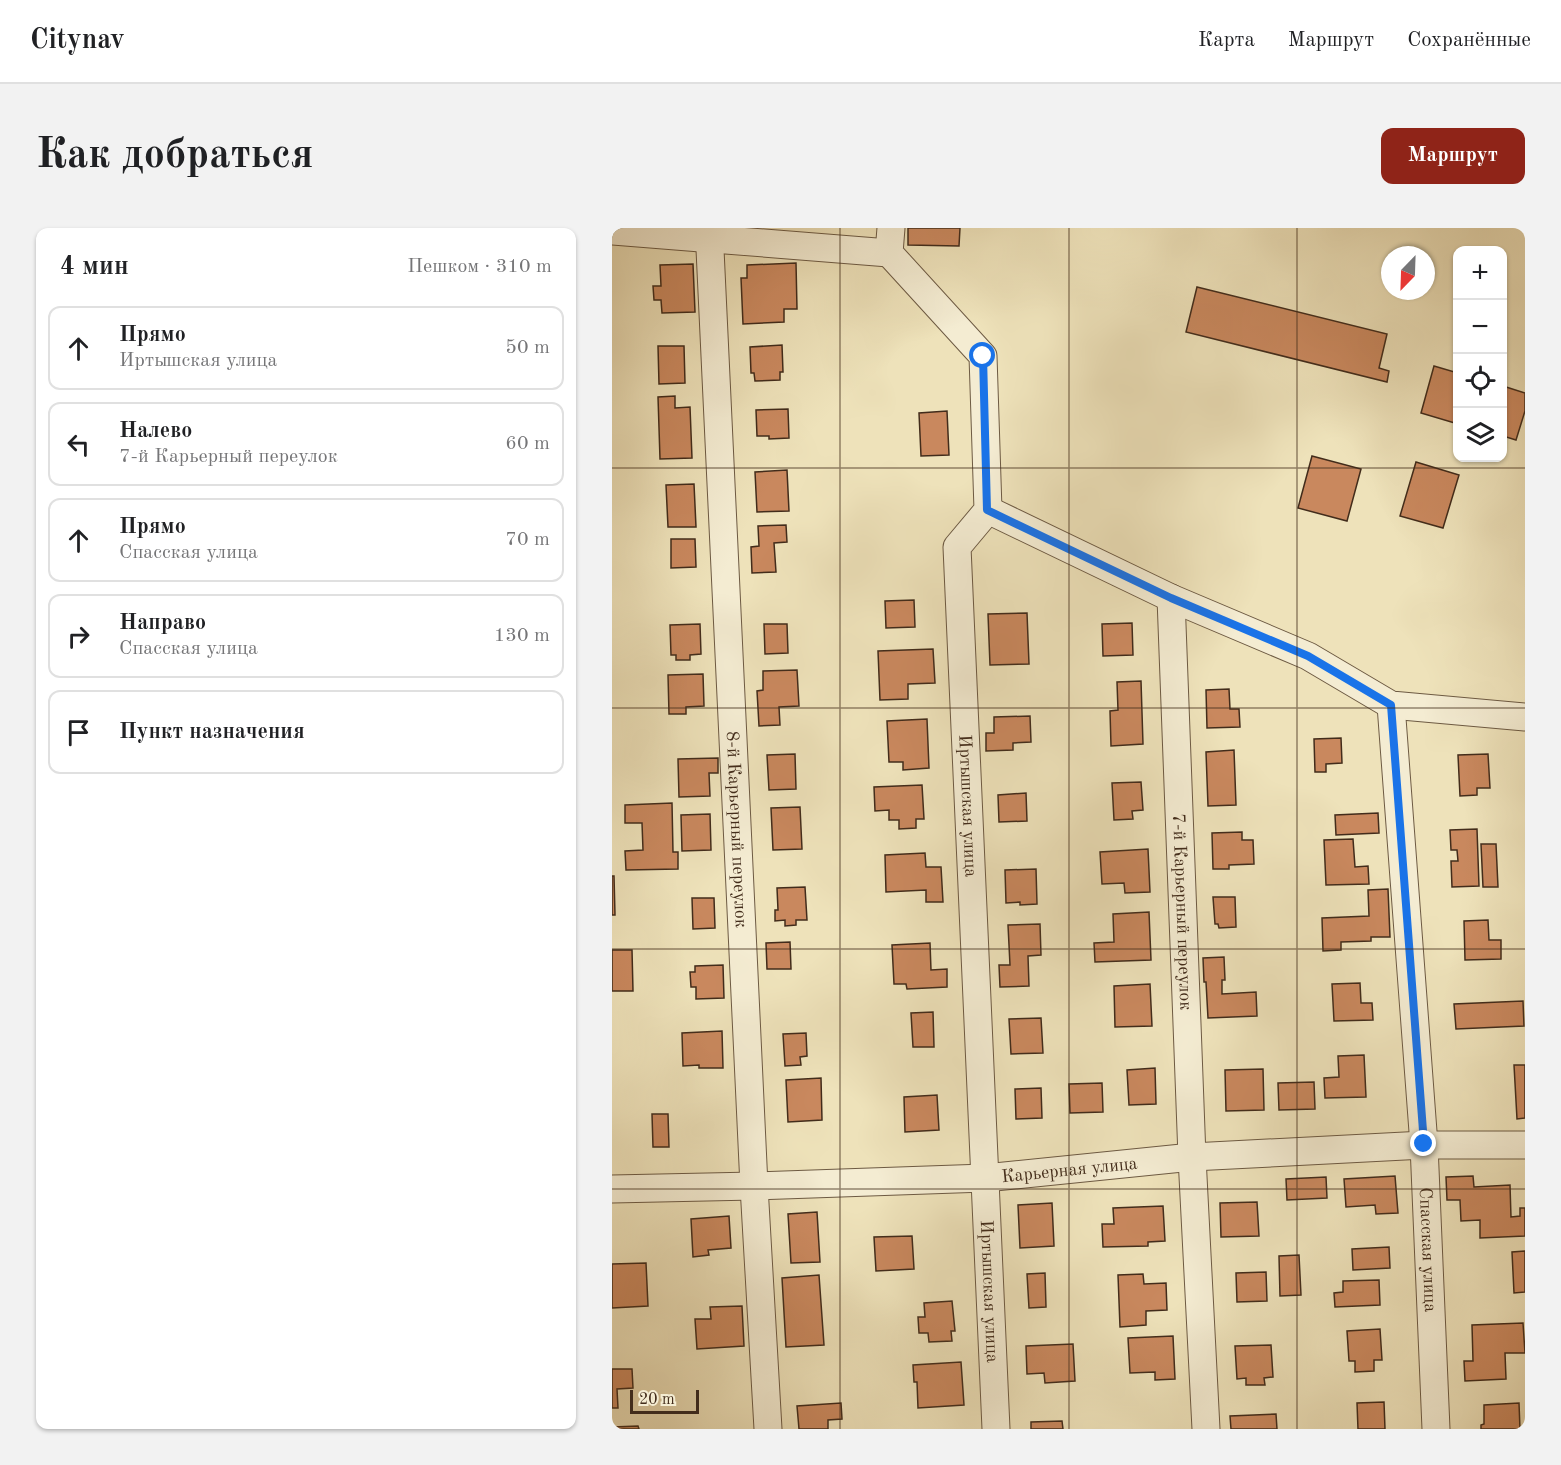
<!DOCTYPE html>
<html lang="ru">
<head>
<meta charset="utf-8">
<style>
  :root { --surface:#fff; --page:#f2f2f2; --text:#202124; --muted:#757577; --line:#e0e0e0; --accent:#8f2418 }
  body { margin:0; font-family:"Old Standard TT",serif; background:var(--page); color:var(--text) }
  .controls { position:absolute; right:18px; top:18px; display:grid; overflow:hidden; border-radius:12px; box-shadow:0 2px 4px #0004 }
  .controls button { width:54px; height:54px; display:grid; place-items:center; padding:0; border:0; border-bottom:2px solid var(--line); background:var(--surface); color:var(--text); font:30px sans-serif }
  .compass { position:absolute; left:769px; top:18px; width:54px; height:54px; border-radius:50%; background:var(--surface); box-shadow:0 2px 4px #0004; rotate:203deg }
  .scale { position:absolute; left:18px; bottom:15px; width:69px; box-sizing:border-box; padding-left:6px; border:3px solid #422c1b; border-top:0; font-size:16px; line-height:21px; white-space:nowrap; color:#422c1b; -webkit-text-stroke:4px #f4ecd2; paint-order:stroke }
  .stop { position:absolute; width:18px; height:18px; margin:-14px; border:4px solid #1a73e8; border-radius:50%; background:#fff }
  .stop.end { background:#1a73e8; border-color:#fff; box-shadow:0 2px 6px #0008 }
  .list { margin:0; padding:0; list-style:none }
  h2 { display:flex; justify-content:space-between; align-items:center; height:78px; margin:0; padding:0 24px; font-size:26px }
  h2 small { font-size:20px; font-weight:400; color:var(--muted) }
  .list li { display:grid; grid-template-columns:39px 1fr auto; gap:18px; align-items:center; box-sizing:border-box; height:84px; margin:0 12px 12px; padding:0 12px; border:2px solid var(--line); border-radius:12px }
  .list b { display:block; font-size:22px; white-space:nowrap }
  .list p { margin:0; font-size:20px; white-space:nowrap; color:var(--muted) }
  .list em { font-size:20px; font-style:normal; color:var(--muted) }
  .icon { flex:none; width:33px; height:33px; fill:none; stroke:currentColor; stroke-width:2; stroke-linecap:round; stroke-linejoin:round }
  .map { position:relative; flex:none; width:913px; height:1201px; overflow:hidden; border-radius:12px }
  header { display:flex; align-items:center; gap:36px; box-sizing:border-box; height:84px; padding:0 30px; background:var(--surface); border-bottom:2px solid var(--line) }
  header strong { font-size:28px }
  nav { display:flex; gap:33px; margin-inline-start:auto; font-size:21px }
  .intro { display:flex; align-items:center; justify-content:space-between; box-sizing:border-box; height:144px; padding:0 36px }
  h1 { margin:0; font-size:42px }
  .button { padding:15px 27px; border-radius:12px; background:var(--accent); color:#fff; font-size:21px; font-weight:700 }
  main { display:flex; gap:36px; padding:0 36px }
  aside { flex:1; background:var(--surface); border-radius:12px; box-shadow:0 2px 4px #0004 }
  .map>svg:first-child { display:block }
  .building { fill:#c9885e; stroke:#422c1b; stroke-width:1.5 }
  .lines { fill:none; stroke-linecap:round; stroke-linejoin:round }
  .minor-casing { stroke:#6d5a43; stroke-width:29 }
  .minor { stroke:#f4ecd2; stroke-width:27 }
  .route { stroke:#1a73e8; stroke-width:8 }
  .grid { fill:none; stroke:#422c1b; stroke-width:1.5; stroke-opacity:0.55 }
  .labels { text-anchor:middle; stroke-width:4.5; stroke-linejoin:round; paint-order:stroke }
  .street-label { font-size:18px; fill:#422c1b; stroke:#f4ecd2 }
</style>
</head>
<body>
<header>
<strong>Citynav</strong>
<nav><a>Карта</a><a>Маршрут</a><a>Сохранённые</a></nav>
</header>
<div class="intro"><h1>Как добраться</h1><a class="button">Маршрут</a></div>
<main>
<aside>
<h2>4 мин<small>Пешком · 310 m</small></h2>
<ul class="list">
<li><svg class="icon" aria-label="ahead" viewBox="0 0 24 24"><path d="M12 20V5M6 11l6-6 6 6"/></svg><div><b>Прямо</b><p>Иртышская улица</p></div><em>50 m</em></li>
<li><svg class="icon" aria-label="left" viewBox="0 0 24 24"><path d="M17 20v-9H6M10 6l-5 5 5 5"/></svg><div><b>Налево</b><p>7-й Карьерный переулок</p></div><em>60 m</em></li>
<li><svg class="icon" aria-label="ahead" viewBox="0 0 24 24"><path d="M12 20V5M6 11l6-6 6 6"/></svg><div><b>Прямо</b><p>Спасская улица</p></div><em>70 m</em></li>
<li><svg class="icon" aria-label="right" viewBox="0 0 24 24"><path d="M7 20v-9h11M14 6l5 5-5 5"/></svg><div><b>Направо</b><p>Спасская улица</p></div><em>130 m</em></li>
<li><svg class="icon" aria-label="arrive" viewBox="0 0 24 24"><path d="M6 21V4h12l-3 4 3 4H6"/></svg><div><b>Пункт назначения</b></div></li>
</ul>
</aside>
<div class="map">
<svg width="913" height="1201" viewBox="0 0 913 1201">
  <rect width="100%" height="100%" fill="#eee2ba"/>
  <filter id="stains"><feTurbulence type="fractalNoise" baseFrequency=".00333" numOctaves="4"/><feColorMatrix values="0 0 0 0 .2 0 0 0 0 .09 0 0 0 0 .02 0 0 0 .5 -.17"/></filter>
  <radialGradient id="worn" r=".72"><stop offset=".6" stop-color="#630" stop-opacity="0"/><stop offset="1" stop-color="#630" stop-opacity=".3"/></radialGradient>
  <!-- building -->
  <g class="building">
    <polygon points="296,0 348,0 347,18 296,17"/>
    <polygon points="184,35 185,81 172,81 172,94 131,96 129,50 135,50 135,37"/>
    <polygon points="81,36 83,84 50,85 49,72 42,72 41,58 49,58 48,37"/>
    <polygon points="585,59 775,106 767,140 777,143 775,154 574,104"/>
    <polygon points="170,117 171,144 168,144 168,152 143,153 142,145 139,145 138,119"/>
    <polygon points="46,118 72,118 73,155 47,156"/>
    <polygon points="822,138 846,145 846,196 809,185"/>
    <polygon points="891,158 913,165 913,183 904,212 891,208"/>
    <polygon points="63,168 63,180 78,179 80,230 48,231 46,169"/>
    <polygon points="176,181 177,210 157,211 157,208 145,208 144,182"/>
    <polygon points="335,183 337,227 309,228 307,185"/>
    <polygon points="700,228 749,241 735,293 686,280"/>
    <polygon points="804,234 847,247 831,300 788,288"/>
    <polygon points="175,242 177,283 145,284 143,244"/>
    <polygon points="82,256 84,299 56,299 54,257"/>
    <polygon points="174,297 175,314 162,315 164,344 140,345 139,319 147,318 146,298"/>
    <polygon points="59,311 83,311 84,339 59,340"/>
    <polygon points="302,372 303,399 274,400 273,373"/>
    <polygon points="415,385 417,436 378,437 376,386"/>
    <polygon points="520,395 521,427 491,428 490,396"/>
    <polygon points="88,396 89,426 78,427 78,432 64,432 64,427 59,427 58,397"/>
    <polygon points="152,396 175,396 176,425 153,426"/>
    <polygon points="321,421 323,455 296,456 296,471 268,472 266,423"/>
    <polygon points="185,442 187,478 167,479 168,497 147,498 145,463 151,462 151,443"/>
    <polygon points="91,446 92,478 74,479 74,486 57,486 56,447"/>
    <polygon points="529,453 531,516 499,518 498,483 506,482 505,454"/>
    <polygon points="617,461 618,481 627,481 628,499 595,500 594,462"/>
    <polygon points="418,488 419,514 401,515 401,522 374,523 374,505 382,505 382,489"/>
    <polygon points="315,491 317,540 291,542 291,534 277,534 275,493"/>
    <polygon points="729,510 730,535 714,536 714,544 703,544 702,511"/>
    <polygon points="622,522 624,577 596,578 594,524"/>
    <polygon points="183,526 184,561 157,562 155,527"/>
    <polygon points="876,526 878,560 865,560 865,567 848,568 846,527"/>
    <polygon points="106,530 106,545 97,545 98,568 67,569 66,531"/>
    <polygon points="529,554 531,582 520,583 521,591 502,592 500,555"/>
    <polygon points="310,557 312,591 304,591 304,600 287,601 287,592 277,592 277,582 263,583 262,559"/>
    <polygon points="414,565 415,593 387,594 386,567"/>
    <polygon points="60,575 61,624 66,624 66,641 14,642 13,623 31,622 30,595 13,595 13,577"/>
    <polygon points="188,579 190,621 161,622 159,580"/>
    <polygon points="766,585 767,605 724,607 723,587"/>
    <polygon points="98,586 99,622 70,623 69,587"/>
    <polygon points="865,601 867,658 840,659 839,633 846,633 845,622 839,622 838,602"/>
    <polygon points="630,604 630,612 641,612 642,636 617,637 617,641 601,641 600,605"/>
    <polygon points="741,611 743,639 756,638 757,656 714,657 712,612"/>
    <polygon points="869,616 884,616 886,659 871,659"/>
    <polygon points="536,621 538,664 513,665 512,655 490,656 488,624"/>
    <polygon points="313,625 314,639 329,639 331,674 314,674 314,662 274,664 273,627"/>
    <polygon points="424,641 425,676 408,677 408,674 394,675 393,642"/>
    <polygon points="0,648 2,648 3,687 0,687"/>
    <polygon points="193,659 195,692 184,692 184,697 173,698 173,692 163,693 163,682 166,682 165,660"/>
    <polygon points="776,661 778,709 759,709 759,713 729,714 729,722 711,723 710,690 757,688 756,662"/>
    <polygon points="601,669 623,669 624,699 607,700 606,696 603,696"/>
    <polygon points="80,670 102,670 103,700 81,701"/>
    <polygon points="537,684 539,732 483,734 482,715 502,714 501,686"/>
    <polygon points="876,692 877,712 889,712 889,731 853,732 852,693"/>
    <polygon points="428,696 429,727 416,728 417,758 388,759 387,737 398,737 396,697"/>
    <polygon points="178,714 179,741 155,741 154,715"/>
    <polygon points="318,715 319,742 335,741 335,759 295,761 294,756 282,756 280,717"/>
    <polygon points="0,722 20,722 21,763 0,763"/>
    <polygon points="612,729 613,752 610,752 610,766 644,764 645,788 596,790 594,754 592,754 591,730"/>
    <polygon points="111,737 112,770 84,771 84,759 79,759 78,744 83,744 83,738"/>
    <polygon points="748,755 749,775 760,775 761,792 722,793 720,756"/>
    <polygon points="538,756 540,798 503,799 502,758"/>
    <polygon points="911,773 912,798 844,801 842,776"/>
    <polygon points="321,784 322,819 301,819 299,785"/>
    <polygon points="429,790 431,825 399,826 397,791"/>
    <polygon points="110,803 111,840 87,840 87,837 71,838 70,805"/>
    <polygon points="194,805 195,828 188,829 189,837 173,838 171,806"/>
    <polygon points="752,827 754,869 713,870 712,850 727,849 726,828"/>
    <polygon points="902,837 913,837 913,890 905,891"/>
    <polygon points="543,840 544,876 517,877 515,842"/>
    <polygon points="651,841 652,882 614,883 613,842"/>
    <polygon points="209,850 210,892 176,894 174,852"/>
    <polygon points="702,854 703,881 667,882 666,855"/>
    <polygon points="490,855 491,884 458,885 457,856"/>
    <polygon points="429,860 430,890 404,891 403,861"/>
    <polygon points="325,867 327,902 293,904 292,869"/>
    <polygon points="40,886 56,886 57,919 41,919"/>
    <polygon points="783,948 786,985 764,986 763,977 734,979 732,951"/>
    <polygon points="861,948 862,959 898,957 899,989 908,988 908,980 913,980 913,1008 868,1010 868,992 849,993 848,972 835,972 834,949"/>
    <polygon points="714,949 715,970 675,972 674,951"/>
    <polygon points="645,974 647,1008 609,1009 608,975"/>
    <polygon points="440,975 442,1018 408,1020 406,977"/>
    <polygon points="551,978 553,1013 536,1014 536,1018 491,1019 490,996 502,996 501,980"/>
    <polygon points="205,984 208,1034 179,1035 176,986"/>
    <polygon points="117,988 119,1020 96,1022 97,1027 81,1029 79,991"/>
    <polygon points="300,1008 302,1041 264,1043 262,1009"/>
    <polygon points="777,1019 778,1040 741,1042 740,1021"/>
    <polygon points="913,1023 913,1064 902,1065 900,1024"/>
    <polygon points="687,1027 689,1067 668,1068 667,1028"/>
    <polygon points="34,1035 36,1078 0,1080 0,1036"/>
    <polygon points="654,1044 655,1073 625,1074 624,1045"/>
    <polygon points="433,1045 434,1079 417,1080 415,1046"/>
    <polygon points="531,1046 532,1056 554,1055 555,1082 534,1083 534,1097 508,1099 506,1047"/>
    <polygon points="207,1047 212,1117 174,1119 170,1050"/>
    <polygon points="767,1052 768,1077 723,1079 722,1065 731,1064 731,1053"/>
    <polygon points="340,1073 343,1103 339,1103 340,1113 317,1114 316,1105 307,1105 306,1089 313,1089 312,1075"/>
    <polygon points="130,1078 132,1118 85,1121 83,1091 99,1091 98,1079"/>
    <polygon points="911,1095 913,1125 893,1125 894,1151 853,1153 852,1133 861,1133 860,1097"/>
    <polygon points="768,1101 770,1132 762,1132 762,1143 743,1144 743,1133 737,1133 735,1103"/>
    <polygon points="561,1108 563,1151 543,1152 543,1144 518,1145 516,1110"/>
    <polygon points="461,1116 463,1153 433,1155 432,1145 415,1146 414,1118"/>
    <polygon points="659,1117 661,1149 652,1150 653,1157 634,1157 634,1150 625,1151 623,1118"/>
    <polygon points="349,1134 352,1177 306,1180 305,1154 302,1154 301,1137"/>
    <polygon points="0,1141 20,1141 21,1160 5,1161 6,1180 0,1180"/>
    <polygon points="772,1174 773,1201 746,1201 745,1175"/>
    <polygon points="229,1175 230,1191 216,1192 216,1201 187,1201 185,1178"/>
    <polygon points="907,1175 908,1201 869,1201 869,1197 872,1196 872,1177"/>
    <polygon points="664,1186 665,1201 619,1201 618,1188"/>
    <polygon points="450,1193 451,1201 419,1201 419,1194"/>
    <polygon points="26,1198 27,1201 0,1201 0,1199"/>
  </g>
  <g class="lines">
    <defs>
      <g id="minor">
        <path id="s1" d="M97,0L142,958L156,1201"/>
        <path id="s2" d="M279,0L277,25L371,128L376,282L345,319L384,1201"/>
        <polyline points="0,3 277,25"/>
        <polyline points="376,282 559,370 696,428 779,477 913,489"/>
        <path id="s3" d="M559,370L580,929L594,1201"/>
        <path id="s4" d="M779,477L812,917L824,1201"/>
        <path id="s5" d="M0,961L142,958L373,950L580,929L812,917H913"/>
      </g>
    </defs>
    <!-- minor casing -->
    <use href="#minor" class="minor-casing"/>
    <!-- minor -->
    <use href="#minor" class="minor"/>
  </g>
  <g class="lines">
    <!-- route -->
    <polyline class="route" points="371,128 375,282 559,370 696,428 779,477 812,916"/>
  </g>
  <!-- grid -->
  <path class="grid" d="M228,0V1201M457,0V1201M685,0V1201M0,240H913M0,480H913M0,721H913M0,961H913"/>
  <g class="labels">
    <!-- street labels -->
    <g class="street-label">
      <text dy="6" stroke="none"><textPath href="#s2" startOffset="626">Иртышская улица</textPath></text>
      <text dy="6" stroke="none"><textPath href="#s1" startOffset="602">8-й Карьерный переулок</textPath></text>
      <text dy="6" stroke="none"><textPath href="#s3" startOffset="314">7-й Карьерный переулок</textPath></text>
      <text dy="6" stroke="none"><textPath href="#s5" startOffset="458">Карьерная улица</textPath></text>
      <text dy="6" stroke="none"><textPath href="#s4" startOffset="546">Спасская улица</textPath></text>
      <text dy="6" stroke="none"><textPath href="#s2" startOffset="1112">Иртышская улица</textPath></text>
    </g>
  </g>
  <rect width="100%" height="100%" filter="url(#stains)"/>
  <rect width="100%" height="100%" fill="url(#worn)"/>
</svg>
<div class="controls">
<button>+</button>
<button>−</button>
<button><svg class="icon" aria-label="locate" viewBox="0 0 24 24"><circle cx="12" cy="12" r="6"/><path d="M12 2v4M12 18v4M2 12h4M18 12h4"/></svg></button>
<button><svg class="icon" aria-label="layers" viewBox="0 0 24 24"><path d="M12 4l9 5-9 5-9-5zM3 14l9 5 9-5"/></svg></button>
</div>
<svg class="compass" viewBox="-18 -18 36 36"><path d="M0-13l5 13h-10z" fill="#e53935"/><path d="M0 13l5-13h-10z" fill="#757577"/></svg>
<div class="scale">20 m</div>
<div class="stop" style="left:371px;top:128px"></div>
<div class="stop end" style="left:812px;top:916px"></div>
</div>
</main>
</body>
</html>
